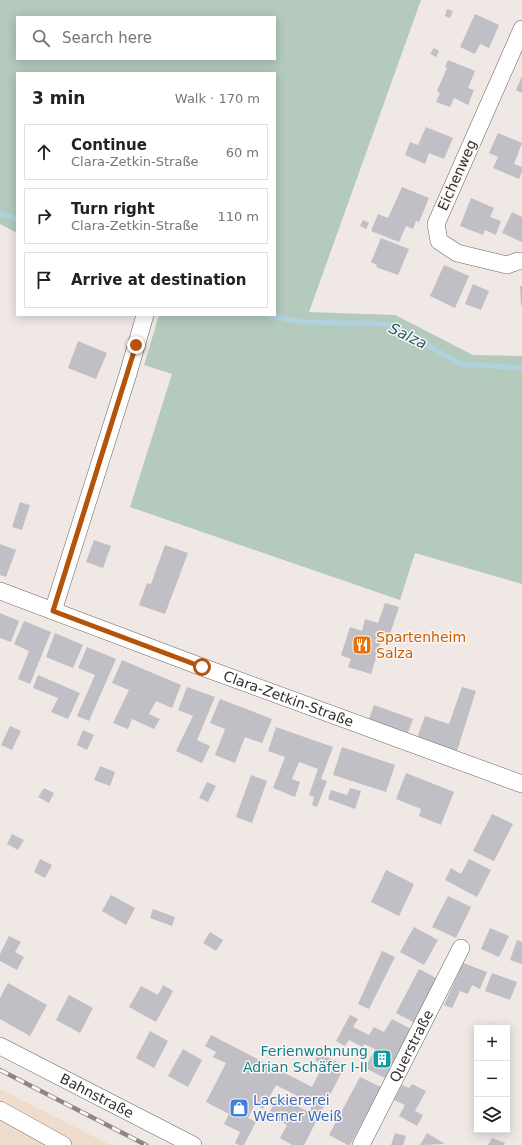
<!DOCTYPE html>
<meta charset="utf-8">
<style>
:root{--surface:#fff;--page:#f2f2f2;--text:#222;--muted:#767676;--line:#e0e0e0}
body{margin:0;font-family:"DejaVu Sans",sans-serif;background:var(--page);color:var(--text)}
.controls{position:absolute;right:12px;bottom:12px;display:grid;overflow:hidden;border-radius:0px;box-shadow:0 2px 10px #0003}
.controls button{width:36px;height:36px;display:grid;place-items:center;padding:0;border:0;border-bottom:1px solid var(--line);background:var(--surface);color:var(--text);font:20px sans-serif}
.stop{position:absolute;width:12px;height:12px;margin:-9px;border:3px solid #b45309;border-radius:50%;background:#fff}
.stop.end{background:#b45309;border-color:#fff;box-shadow:0 1px 4px #0008}
.list{margin:0;padding:0;list-style:none}
h2{display:flex;justify-content:space-between;align-items:center;height:52px;margin:0;padding:0 16px;font-size:17px}
h2 small{font-size:13px;font-weight:400;color:var(--muted)}
.list li{display:grid;grid-template-columns:26px 1fr auto;gap:12px;align-items:center;box-sizing:border-box;height:56px;margin:0 8px 8px;padding:0 8px;border:1px solid var(--line);border-radius:0px}
.list b{display:block;font-size:15px;white-space:nowrap}
.list p{margin:0;font-size:13px;white-space:nowrap;color:var(--muted)}
.list em{font-size:13px;font-style:normal;color:var(--muted)}
.icon{flex:none;width:22px;height:22px;fill:none;stroke:currentColor;stroke-width:2;stroke-linecap:round;stroke-linejoin:round}
.map{position:relative;flex:none;width:522px;height:1145px;overflow:hidden}
.search{position:absolute;background:var(--surface);box-shadow:0 2px 10px #0003;left:16px;top:16px;width:260px;height:44px;display:flex;align-items:center;gap:10px;box-sizing:border-box;padding:0 14px;border-radius:0px;color:var(--muted);font-size:15px}
.panel{position:absolute;background:var(--surface);box-shadow:0 2px 10px #0003;left:16px;top:72px;width:260px;height:244px;border-radius:0px}
.map>svg:first-child{display:block}
.industrial{fill:#efdccc}
.green{fill:#b3cabd;fill-rule:evenodd}
.lines{fill:none;stroke-linecap:round;stroke-linejoin:round}
.stream{stroke:#b0d2de;stroke-width:5}
.building{fill:#c0bfc5}
.minor-casing{stroke:#6a6461;stroke-width:18}
.minor{stroke:#fff;stroke-width:17}
.rail-casing{stroke:#8c8785;stroke-width:4.5}
.rail{stroke:#fdf6f2;stroke-width:3;stroke-dasharray:9;stroke-linecap:butt}
.route{stroke:#b45309;stroke-width:5}
.labels{text-anchor:middle;dominant-baseline:central;stroke-width:3;stroke-linejoin:round;paint-order:stroke}
.street-label{font-size:14px;fill:#322f2e;stroke:#fdf6f2}
.food-label{font-size:14px;fill:#c56008;stroke:#fdf6f2;text-anchor:start}
.culture-label{font-size:14px;fill:#0d838f;stroke:#fdf6f2;text-anchor:end}
.shop-label{font-size:14px;fill:#366cbe;stroke:#fdf6f2;text-anchor:start}
.water-label{font-size:15px;font-style:italic;fill:#1c5d70;stroke:#fdf6f2}
</style>
<div class="map">
<svg width="522" height="1145" viewBox="0 0 522 1145">
<rect width="100%" height="100%" fill="#efe8e5"/>
<path class="industrial" d="M0,1089l110,56h-110z"/>
<path class="green" d="M0,0h421l-112,312 86,3 78,40 49,1v228l-107,-31 -15,47 -270,-93 42,-133 -28,-9 15,-50h116v-242h-258v160l-17,-9zM17,17h258v42h-258z"/>
<g class="lines">
<g class="stream">
<path d="M0,214l10,2 7,4"/>
<path d="M266,315l36,7 87,2 72,40 61,4"/>
</g>
</g>
<g class="building">
<path d="M447,9l6,2 -3,7 -5,-2z"/>
<path d="M475,14l24,11 -10,23 -9,-4 -5,10 -15,-7z"/>
<path d="M434,48l5,3 -3,6 -6,-3z"/>
<path d="M448,60l27,11 -7,17 6,2 -6,15 -14,-7 -4,9 -14,-5 4,-9 -3,-2 10,-23 -2,-1z"/>
<path d="M522,76v17l-6,-3z"/>
<path d="M426,127l27,11 -9,21 -15,-6 -4,11 -20,-9 5,-13 8,3z"/>
<path d="M498,133l24,10 -8,21 8,3v4l-3,8 -26,-11 5,-11 -9,-4z"/>
<path d="M402,187l27,11 -10,24 -3,-1 -3,8 -7,-3 -7,16 -28,-11 7,-17 10,4z"/>
<path d="M471,198l23,10 -4,9 11,4 -5,14 -11,-5 -2,5 -23,-9z"/>
<path d="M512,212l10,5v25l-20,-9z"/>
<path d="M363,220l6,3 -3,6 -6,-3z"/>
<path d="M381,238l28,11 -11,26 -22,-8 1,-2 -6,-3z"/>
<path d="M444,265l25,11 -14,32 -25,-12z"/>
<path d="M473,284l16,7 -8,19 -16,-6z"/>
<path d="M520,286h2v19h-1z"/>
<path d="M78,341l29,12 -11,26 -28,-11z"/>
<path d="M20,502l10,3 -8,25 -10,-3z"/>
<path d="M94,540l17,6 -8,22 -17,-6z"/>
<path d="M0,544l16,6 -10,27 -6,-2z"/>
<path d="M165,545l23,8 -23,61 -26,-9 8,-22 4,1z"/>
<path d="M385,603l14,4 -10,30 -6,-2 -12,39 -23,-7 3,-8 -10,-4 9,-28 12,4 3,-12 13,4z"/>
<path d="M0,613l19,8 -8,21 -11,-4z"/>
<path d="M24,621l27,11 -21,52 -12,-5 11,-28 -15,-7z"/>
<path d="M55,633l28,12 -10,23 -27,-11z"/>
<path d="M87,647l29,12 -27,62 -12,-5 18,-41 -17,-7z"/>
<path d="M122,660l59,25 -9,23 -16,-7 -7,13 11,5 -6,10 -22,-10 -4,10 -15,-6 16,-33 -17,-7z"/>
<path d="M38,675l42,18 -12,26 -17,-7 7,-14 -25,-10z"/>
<path d="M187,687l28,10 -18,43 13,6 -8,17 -26,-12 17,-35 -15,-6z"/>
<path d="M462,687l14,4 -19,60 -40,-13 8,-22 24,8z"/>
<path d="M220,699l52,20 -10,24 -17,-6 -10,26 -20,-8 10,-26 -15,-6z"/>
<path d="M374,705l39,14 -5,14 -39,-14z"/>
<path d="M10,726l11,5 -9,19 -11,-5z"/>
<path d="M276,727l57,20 -12,32 6,2 -10,26 -5,-2 2,-8 -5,-2 9,-26 -19,-7 -7,17 8,3 -5,15 -22,-9 12,-31 -17,-6z"/>
<path d="M83,730l11,5 -7,15 -10,-5z"/>
<path d="M342,747l53,18 -9,27 -53,-17z"/>
<path d="M100,766l15,6 -5,14 -16,-6z"/>
<path d="M406,773l48,19 -13,33 -22,-9 2,-7 -25,-10z"/>
<path d="M251,775l16,6 -15,42 -16,-6z"/>
<path d="M207,782l9,4 -8,16 -9,-4z"/>
<path d="M44,788l10,5 -5,10 -11,-6z"/>
<path d="M350,788l11,3 -6,18 -27,-10 3,-9 16,5z"/>
<path d="M492,814l21,10 -19,37 -21,-10z"/>
<path d="M12,834l12,6 -6,10 -11,-6z"/>
<path d="M40,859l12,6 -7,13 -11,-6z"/>
<path d="M469,859l22,11 -14,27 -32,-17 6,-12 10,6z"/>
<path d="M386,870l28,14 -15,32 -28,-14z"/>
<path d="M111,895l24,13 -9,17 -24,-14z"/>
<path d="M448,896l23,11 -15,31 -24,-11z"/>
<path d="M153,909l22,8 -3,9 -22,-8z"/>
<path d="M414,927l24,13 -14,25 -24,-13z"/>
<path d="M490,928l19,8 -10,21 -18,-8z"/>
<path d="M210,932l13,8 -7,11 -13,-8z"/>
<path d="M9,936l12,6 -6,10 9,5 -7,13 -17,-9v-7z"/>
<path d="M517,940l5,2v22l-12,-4z"/>
<path d="M382,951l13,6 -26,52 -11,-5z"/>
<path d="M463,963l24,9 -7,17 -8,-4 -4,9 -8,-3 -8,17 -8,-3z"/>
<path d="M419,969l19,10 -23,44 -19,-10z"/>
<path d="M492,973l25,9 -7,18 -25,-9z"/>
<path d="M8,983l39,22 -17,31 -30,-17v-21z"/>
<path d="M163,985l10,6 -17,31 -27,-15 12,-21 17,9z"/>
<path d="M69,995l24,13 -13,25 -24,-13z"/>
<path d="M350,1015l8,4 -5,8 16,8 5,-8 10,5 8,-13 19,10 -26,49 -20,-10 10,-19 -11,-5 -1,3 -14,-7 -4,6 -9,-5z"/>
<path d="M150,1031l18,10 -14,27 -18,-10z"/>
<path d="M211,1035l101,52 11,-22 -8,-5 4,-7 26,13 -41,79h-12l-12,-7 7,-13 -19,-10 10,-19 31,16 4,-8 -37,-19 -13,24 -8,-5 -7,14 8,4 -12,23h-5l-4,-2 5,-11 -16,-8 5,-10 -23,-12 20,-39 -13,-6 3,-5 -11,-6z"/>
<path d="M183,1049l19,11 -14,27 -20,-11z"/>
<path d="M360,1077l21,10 -31,58h-2l-19,-10z"/>
<path d="M412,1084l14,7 -11,20 8,4 -6,11 -18,-10 6,-11 -11,-5 8,-15 7,3z"/>
<path d="M395,1133l11,3 -3,9h-12z"/>
<path d="M427,1133l18,11 -25,1z"/>
<path d="M492,1138l13,5 -1,2h-16z"/>
</g>
<g class="lines">
<g class="minor-casing">
<g id="minor">
<path d="M522,29l-86,195 3,17 18,12 50,12 11,-4h4"/>
<path id="s1" d="M0,591l202,76 320,117"/>
<path d="M53,611l75,-237 17,-59"/>
<path id="s2" d="M0,1046l193,99"/>
<path d="M0,1110l63,35"/>
<path id="s3" d="M361,1145l100,-197"/>
</g>
</g>
<use href="#minor" class="minor"/>
<g class="rail-casing">
<path id="rail" d="M0,1070l146,75"/>
</g>
<use href="#rail" class="rail"/>
</g>
<g class="lines">
<path class="route" d="M136,345l-83,266 149,56"/>
</g>
<defs>
<g id="restaurant-square" transform="scale(1)"><rect x="-9" y="-9" width="18" height="18" rx="4" fill="#e8710a" stroke="#fdf6f2"/><path d="M-5-6h1v4h1v-4h1v4h1v-4h1v5L-1.5 .5V6h-2V.5L-5-1ZM5-6V6H3V1.5H1.5Q1.5-4 5-6Z" fill="#fff"/></g>
<g id="building-square" transform="scale(1)"><rect x="-9" y="-9" width="18" height="18" rx="4" fill="#0f9aa8" stroke="#fdf6f2"/><path d="M-4-6H4V6H1V3H-1V6H-4ZM-2.5-4.3h1.7v1.8h-1.7ZM.8-4.3h1.7v1.8H.8ZM-2.5-1h1.7V.8h-1.7ZM.8-1h1.7V.8H.8Z" fill="#fff"/></g>
<g id="shop-square" transform="scale(1)"><rect x="-9" y="-9" width="18" height="18" rx="4" fill="#3f7fe0" stroke="#fdf6f2"/><path d="M-5-2.5h2.3a2.7 3.5 0 0 1 5.4 0H5L5.5 6h-11ZM-1.5-2.5h3a1.5 2.3 0 0 0-3 0Z" fill="#fff"/></g>
</defs>
<g fill-rule="evenodd">
<use href="#restaurant-square" x="362" y="645"/>
<use href="#building-square" x="382" y="1059"/>
<use href="#shop-square" x="239" y="1108"/>
</g>
<g class="labels">
<g class="street-label">
<text transform="translate(457 175) rotate(-66)">Eichenweg</text>
<text stroke="none"><textPath href="#s1" startOffset="308">Clara-Zetkin-Straße</textPath></text>
<text stroke="none"><textPath href="#s3" startOffset="111">Querstraße</textPath></text>
<text stroke="none"><textPath href="#s2" startOffset="109">Bahnstraße</textPath></text>
</g>
<g class="food-label">
<text x="376" y="637">Spartenheim<tspan x="376" dy="16">Salza</tspan></text>
</g>
<g class="culture-label">
<text x="368" y="1051">Ferienwohnung<tspan x="368" dy="16">Adrian Schäfer I-II</tspan></text>
</g>
<g class="shop-label">
<text x="253" y="1100">Lackiererei<tspan x="253" dy="16">Werner Weiß</tspan></text>
</g>
<g class="water-label">
<text transform="translate(408 336) rotate(26)">Salza</text>
</g>
</g>
</svg>
<div class="controls">
<button>+</button>
<button>−</button>
<button><svg class="icon" aria-label="layers" viewBox="0 0 24 24"><path d="M12 4l9 5-9 5-9-5zM3 14l9 5 9-5"/></svg></button>
</div>
<div class="stop" style="left:202px;top:667px"></div>
<div class="stop end" style="left:136px;top:345px"></div>
<div class="search"><svg class="icon" aria-label="search" viewBox="0 0 24 24"><circle cx="10" cy="10" r="6"/><path d="M15 15l6 6"/></svg>Search here</div>
<section class="panel">
<h2>3 min<small>Walk · 170 m</small></h2>
<ul class="list">
<li><svg class="icon" aria-label="ahead" viewBox="0 0 24 24"><path d="M12 20V5M6 11l6-6 6 6"/></svg><div><b>Continue</b><p>Clara-Zetkin-Straße</p></div><em>60 m</em></li>
<li><svg class="icon" aria-label="right" viewBox="0 0 24 24"><path d="M7 20v-9h11M14 6l5 5-5 5"/></svg><div><b>Turn right</b><p>Clara-Zetkin-Straße</p></div><em>110 m</em></li>
<li><svg class="icon" aria-label="arrive" viewBox="0 0 24 24"><path d="M6 21V4h12l-3 4 3 4H6"/></svg><div><b>Arrive at destination</b></div></li>
</ul>
</section>
</div>
